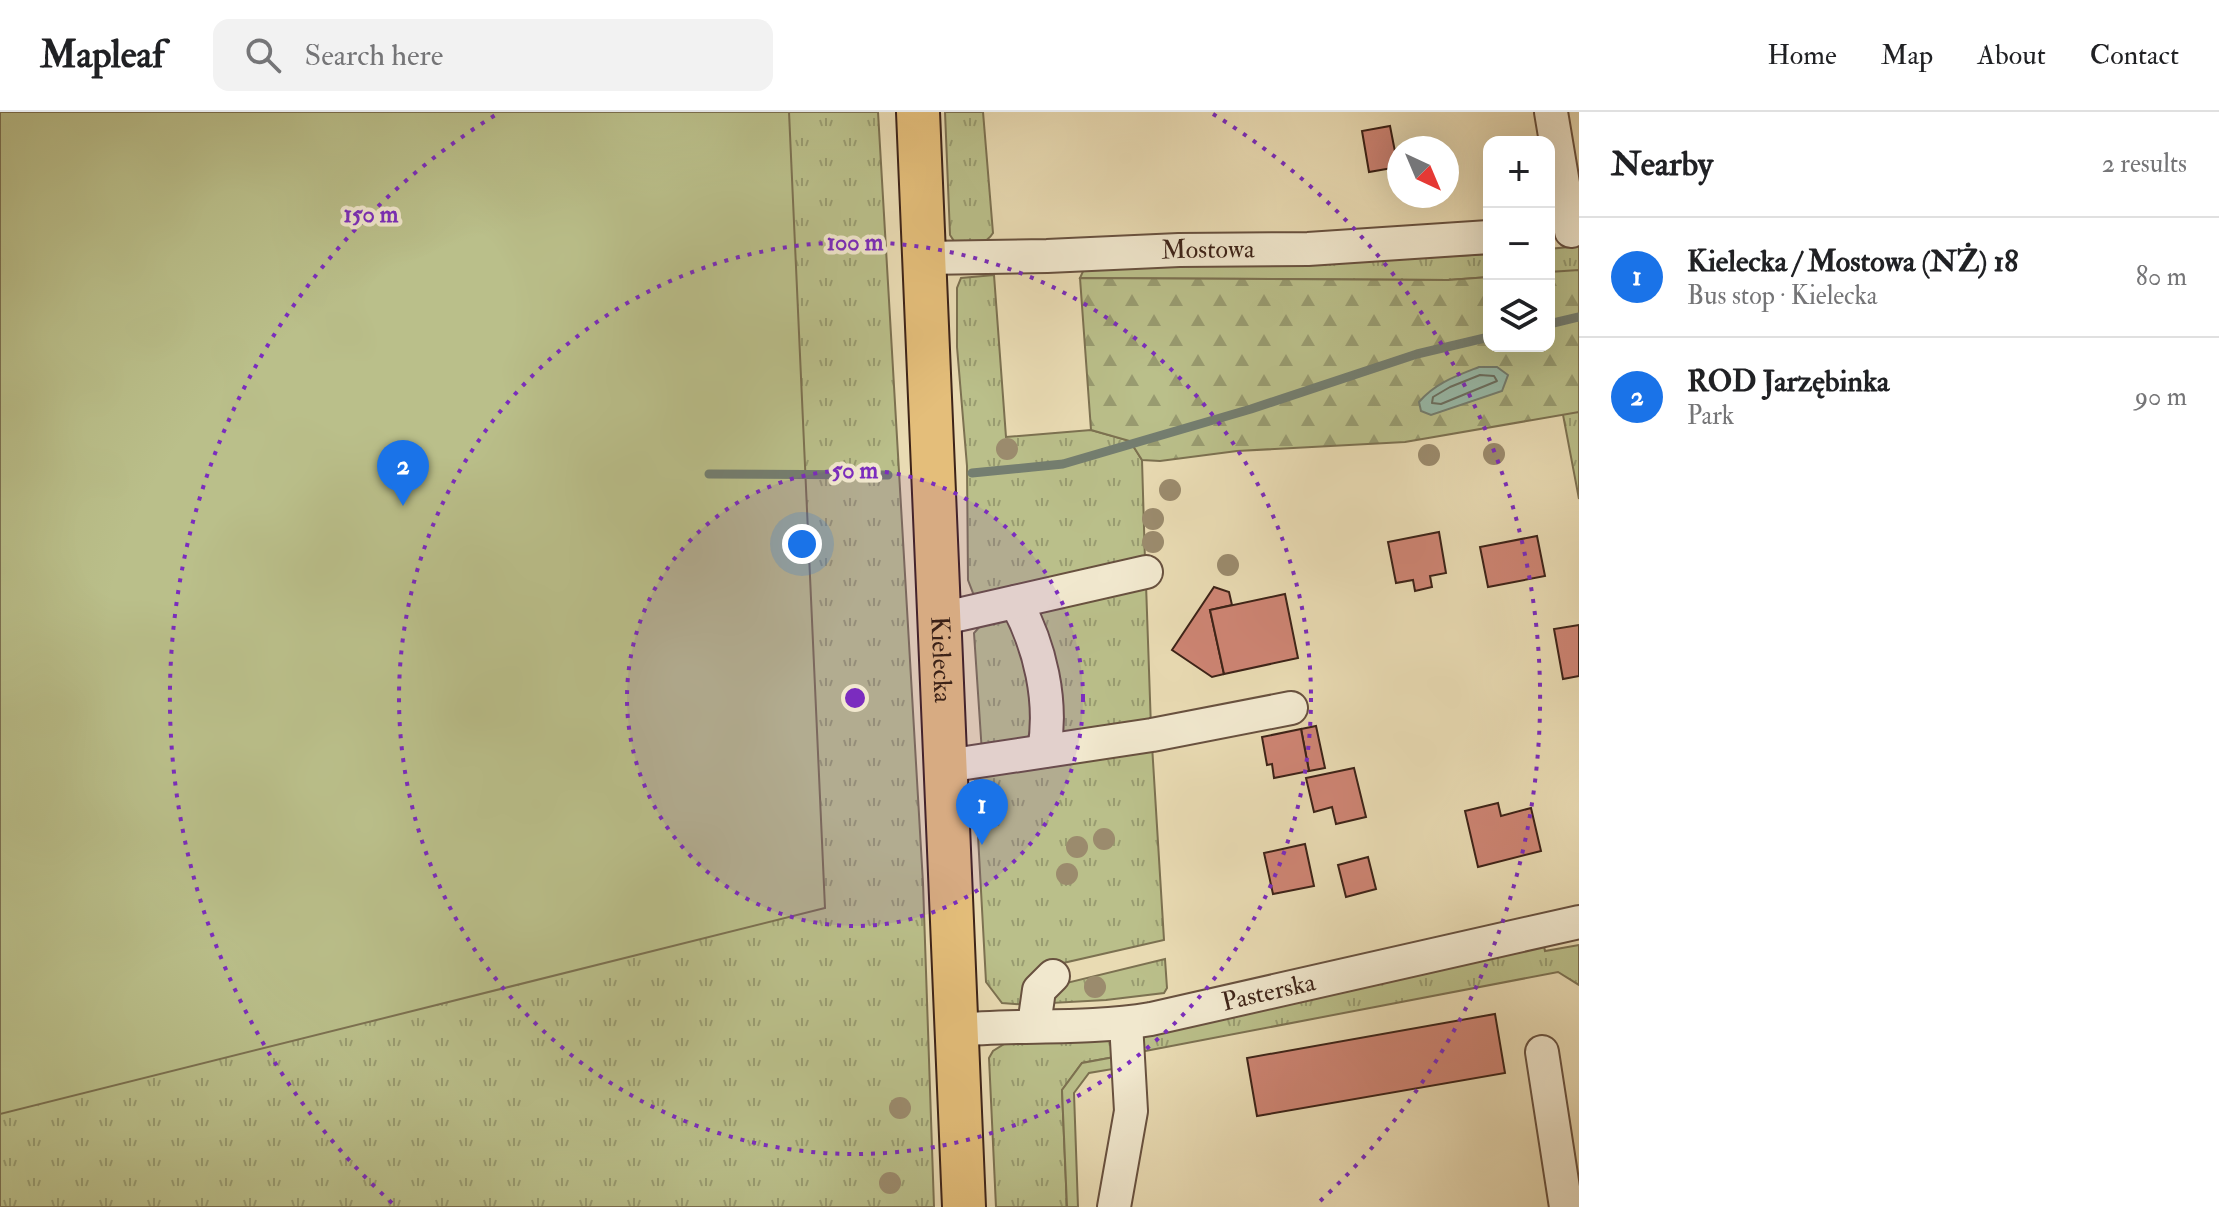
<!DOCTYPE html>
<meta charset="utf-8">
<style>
:root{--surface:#fff;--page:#f2f2f2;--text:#202124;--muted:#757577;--line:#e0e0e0;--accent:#1a73e8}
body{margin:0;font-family:"IM FELL Double Pica",serif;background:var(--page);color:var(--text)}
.controls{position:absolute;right:24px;top:24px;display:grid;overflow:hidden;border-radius:16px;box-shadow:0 8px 32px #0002}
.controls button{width:72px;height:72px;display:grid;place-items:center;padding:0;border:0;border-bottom:2px solid var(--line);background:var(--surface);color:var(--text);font:40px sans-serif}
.compass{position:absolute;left:1387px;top:24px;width:72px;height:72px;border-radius:50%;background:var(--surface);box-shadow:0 8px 32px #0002;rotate:136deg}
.you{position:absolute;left:802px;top:432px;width:28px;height:28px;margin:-20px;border:6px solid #fff;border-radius:50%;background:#1a73e8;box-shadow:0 0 0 12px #1a73e833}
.badge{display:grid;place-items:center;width:52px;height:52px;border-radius:50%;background:var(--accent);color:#fff;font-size:26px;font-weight:700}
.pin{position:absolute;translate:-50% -66px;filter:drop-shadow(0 2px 4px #0008)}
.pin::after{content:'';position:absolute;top:42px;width:28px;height:24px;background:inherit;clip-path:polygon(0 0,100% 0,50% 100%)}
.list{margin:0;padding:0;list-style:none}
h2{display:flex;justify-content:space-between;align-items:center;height:104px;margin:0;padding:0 32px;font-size:34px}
h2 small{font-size:26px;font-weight:400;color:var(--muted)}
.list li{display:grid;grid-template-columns:52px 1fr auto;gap:24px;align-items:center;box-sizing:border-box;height:120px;padding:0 32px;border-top:2px solid var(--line)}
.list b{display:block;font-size:30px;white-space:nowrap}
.list p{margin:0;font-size:26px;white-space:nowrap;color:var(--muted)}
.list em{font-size:26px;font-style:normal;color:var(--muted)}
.icon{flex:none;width:44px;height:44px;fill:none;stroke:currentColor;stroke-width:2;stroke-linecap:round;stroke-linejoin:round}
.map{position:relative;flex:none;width:1579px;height:1095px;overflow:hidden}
header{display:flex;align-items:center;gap:48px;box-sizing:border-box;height:112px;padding:0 40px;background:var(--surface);border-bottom:2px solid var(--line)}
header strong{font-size:38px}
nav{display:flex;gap:44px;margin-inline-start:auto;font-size:28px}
.search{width:560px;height:72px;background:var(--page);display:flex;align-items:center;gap:20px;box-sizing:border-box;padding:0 28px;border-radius:16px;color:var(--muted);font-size:30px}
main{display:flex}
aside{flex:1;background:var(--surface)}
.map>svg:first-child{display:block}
.grass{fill:url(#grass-tufts);stroke:#7c7151;stroke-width:2}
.forest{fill:url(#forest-firs);stroke:#7c7151;stroke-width:2}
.garden{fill:#babf8a;stroke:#7c7151;stroke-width:2}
.water{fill:#98bbaa;stroke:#747e70;stroke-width:2}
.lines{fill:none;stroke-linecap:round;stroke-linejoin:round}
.shore{stroke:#6a6f61;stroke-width:2}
.stream{stroke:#747e70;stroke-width:9}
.building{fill:#ce8574;stroke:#3d2318;stroke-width:2}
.minor-casing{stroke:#68513f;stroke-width:36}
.major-casing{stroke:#3d2318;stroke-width:46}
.minor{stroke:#f1e8ce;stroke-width:32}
.major{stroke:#e4be7a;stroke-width:42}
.tree{fill:#9b8b6d}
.ring{fill:none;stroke:#7b2cbf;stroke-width:4;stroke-dasharray:4 8}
.labels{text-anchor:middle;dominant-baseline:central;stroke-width:8;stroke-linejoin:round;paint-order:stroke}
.street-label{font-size:26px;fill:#3d2318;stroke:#f1e8ce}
.centre{fill:#7b2cbf;stroke:#f1e8ce;stroke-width:4}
.ring-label{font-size:24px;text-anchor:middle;font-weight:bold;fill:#7b2cbf;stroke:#f1e8ce;stroke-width:8;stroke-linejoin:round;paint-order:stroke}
</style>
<header>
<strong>Mapleaf</strong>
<div class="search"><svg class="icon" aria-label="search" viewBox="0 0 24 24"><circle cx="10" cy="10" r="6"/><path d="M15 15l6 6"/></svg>Search here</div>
<nav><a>Home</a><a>Map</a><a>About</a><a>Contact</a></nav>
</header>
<main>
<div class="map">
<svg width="1579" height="1095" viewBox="0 0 1579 1095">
<defs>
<pattern id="grass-tufts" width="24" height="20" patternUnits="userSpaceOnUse" patternTransform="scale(2)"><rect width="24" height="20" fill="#babf8a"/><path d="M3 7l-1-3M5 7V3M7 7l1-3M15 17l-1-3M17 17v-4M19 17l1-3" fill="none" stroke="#989b70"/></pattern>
<pattern id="forest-firs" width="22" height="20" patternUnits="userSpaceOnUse" patternTransform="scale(2)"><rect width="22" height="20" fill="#babf8a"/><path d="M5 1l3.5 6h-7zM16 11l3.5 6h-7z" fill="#989b70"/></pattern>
</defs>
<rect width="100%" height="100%" fill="#e9dbb3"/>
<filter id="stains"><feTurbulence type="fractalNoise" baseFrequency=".0025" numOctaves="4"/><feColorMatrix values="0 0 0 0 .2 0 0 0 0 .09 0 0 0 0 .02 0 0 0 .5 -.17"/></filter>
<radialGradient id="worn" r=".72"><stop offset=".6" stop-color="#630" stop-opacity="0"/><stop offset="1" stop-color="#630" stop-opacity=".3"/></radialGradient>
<g class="grass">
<path d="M0,0h878l45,771 11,324h-934z"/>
<path d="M945,0h38l10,121c-9,15 -24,9 -39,8l-4,-6z"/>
<path d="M1579,134v253l-30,-158v-92z"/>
<path d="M1489,142v23l-41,3 -368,-2 4,-9 33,-3 264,-6z"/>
<path d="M994,163l12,162 85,-7 39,11 12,19 3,101 -168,35 -4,-3 -5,-13 -1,-114 -10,-119v-59l4,-10z"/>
<path d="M1146,472l5,144 -91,13 -30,-130z"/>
<path d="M1008,505l17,36 8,67 -5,18 -46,15 -8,-120 8,-9z"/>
<path d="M1152,633l12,195 -105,24 -31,41 -26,-2 -16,-21 -11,-201 12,-8z"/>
<path d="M1543,830l2,9 34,-6v40l-21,-13 -418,80 1,-17z"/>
<path d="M1165,847l2,29 -3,5 -58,7 -54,3 10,-19z"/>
<path d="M1106,923l14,21 -38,7 -20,27 5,117h-71l-7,-149 4,-7 16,-10z"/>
</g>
<path class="forest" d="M1579,158v142l-174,30 -168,9 -77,10 -18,-1 -12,-19 -39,-11 -11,-152 368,2 41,-3v69h60v-74z"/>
<g class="garden">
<path d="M0,0h789l36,796 -825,206z"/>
<path d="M1120,944l-1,12 -30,5 -15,20 4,114h-11l-5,-117 20,-27z"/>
</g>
<path class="water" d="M1479,255h18l11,8 -6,16 -71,24 -10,-4 -2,-9c16,-19 37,-26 60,-35z"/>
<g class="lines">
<path class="shore" d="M1480,263l14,1 3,5 -56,23 -9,-1 1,-6 17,-10z"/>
<g class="stream">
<path d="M1549,212l30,-7"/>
<path d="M972,361l91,-9 188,-55 166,-55 72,-17"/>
<path d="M709,362l179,1"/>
</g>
</g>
<g class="building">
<path d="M1390,14l8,41 -29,5 -7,-41z"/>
<path d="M1439,420l7,41 -16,3 2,11 -17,4 -2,-11 -17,3 -8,-41z"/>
<path d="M1537,424l8,40 -57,11 -8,-40z"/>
<path d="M1214,475l15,5 3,13 -22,5 14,64 -12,3 -40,-27z"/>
<path d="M1285,482l13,64 -74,16 -14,-64z"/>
<path d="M1579,513v51l-16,3 -9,-50z"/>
<path d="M1316,614l9,42 -16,3 -8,-42z"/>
<path d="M1301,617l8,42 -35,7 -2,-14 -5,1 -5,-28z"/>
<path d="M1354,656l12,49 -30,7 -4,-17 -18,5 -8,-34z"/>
<path d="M1498,691l3,13 30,-8 10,43 -63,16 -13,-56z"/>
<path d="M1305,732l9,42 -41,8 -9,-41z"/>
<path d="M1368,745l8,32 -30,8 -8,-32z"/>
<path d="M1495,902l10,59 -248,43 -10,-58z"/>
</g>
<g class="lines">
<g class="minor-casing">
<g id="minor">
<path d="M1551,0l20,119"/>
<path id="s1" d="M924,146l123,-2 132,-6 129,-1 181,-12"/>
<path d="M1016,490c24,44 37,99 28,149"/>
<path d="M940,507l206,-47"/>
<path d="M946,654l206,-31 139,-27"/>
<path d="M1034,913l5,-35 14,-14"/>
<path id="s2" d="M956,918c64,-6 130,0 195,-11l428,-97"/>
<path d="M1542,940l24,155"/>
<path d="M1114,1095l17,-96 -5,-88"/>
</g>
</g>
<g class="major-casing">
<g id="major">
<path id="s3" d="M918,0l46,1095"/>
</g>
</g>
<use href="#minor" class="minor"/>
<use href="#major" class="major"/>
</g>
<g class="tree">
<circle cx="1007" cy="337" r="11"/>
<circle cx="1494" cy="342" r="11"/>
<circle cx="1429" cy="343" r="11"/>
<circle cx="1170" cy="378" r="11"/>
<circle cx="1153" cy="407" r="11"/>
<circle cx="1153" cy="430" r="11"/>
<circle cx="1228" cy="453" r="11"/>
<circle cx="1104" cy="727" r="11"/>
<circle cx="1077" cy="735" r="11"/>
<circle cx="1067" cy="762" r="11"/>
<circle cx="1095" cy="875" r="11"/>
<circle cx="900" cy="996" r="11"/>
<circle cx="890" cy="1071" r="11"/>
</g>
<circle cx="855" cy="586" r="228" fill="#7b2cbf" fill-opacity=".12"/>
<g class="ring">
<circle cx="855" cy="586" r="228"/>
<circle cx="855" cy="586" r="456"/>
<path d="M392 1091A685 685 0 0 1 497 2M1213 2A685 685 0 0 1 1318 1091"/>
</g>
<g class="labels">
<g class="street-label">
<text stroke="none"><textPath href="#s1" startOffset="284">Mostowa</textPath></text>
<text stroke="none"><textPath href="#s3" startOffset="548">Kielecka</textPath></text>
<text stroke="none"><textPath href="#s2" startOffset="316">Pasterska</textPath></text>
</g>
</g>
<circle cx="855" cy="586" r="12" class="centre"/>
<g class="ring-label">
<text x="371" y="110">150 m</text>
<text x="855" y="138">100 m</text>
<text x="855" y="366">50 m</text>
</g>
<rect width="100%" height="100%" filter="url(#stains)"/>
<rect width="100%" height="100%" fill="url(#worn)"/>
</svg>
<div class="controls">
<button>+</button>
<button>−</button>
<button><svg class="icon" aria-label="layers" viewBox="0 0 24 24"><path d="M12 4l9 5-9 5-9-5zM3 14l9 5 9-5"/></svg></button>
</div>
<svg class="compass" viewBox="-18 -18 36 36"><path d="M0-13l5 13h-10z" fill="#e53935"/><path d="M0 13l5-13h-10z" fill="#757577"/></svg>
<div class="you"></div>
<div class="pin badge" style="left:982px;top:733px">1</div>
<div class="pin badge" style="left:403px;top:394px">2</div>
</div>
<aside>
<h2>Nearby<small>2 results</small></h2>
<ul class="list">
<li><span class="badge">1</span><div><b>Kielecka / Mostowa (NŻ) 18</b><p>Bus stop · Kielecka</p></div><em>80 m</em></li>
<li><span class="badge">2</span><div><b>ROD Jarzębinka</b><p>Park</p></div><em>90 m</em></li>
</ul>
</aside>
</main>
